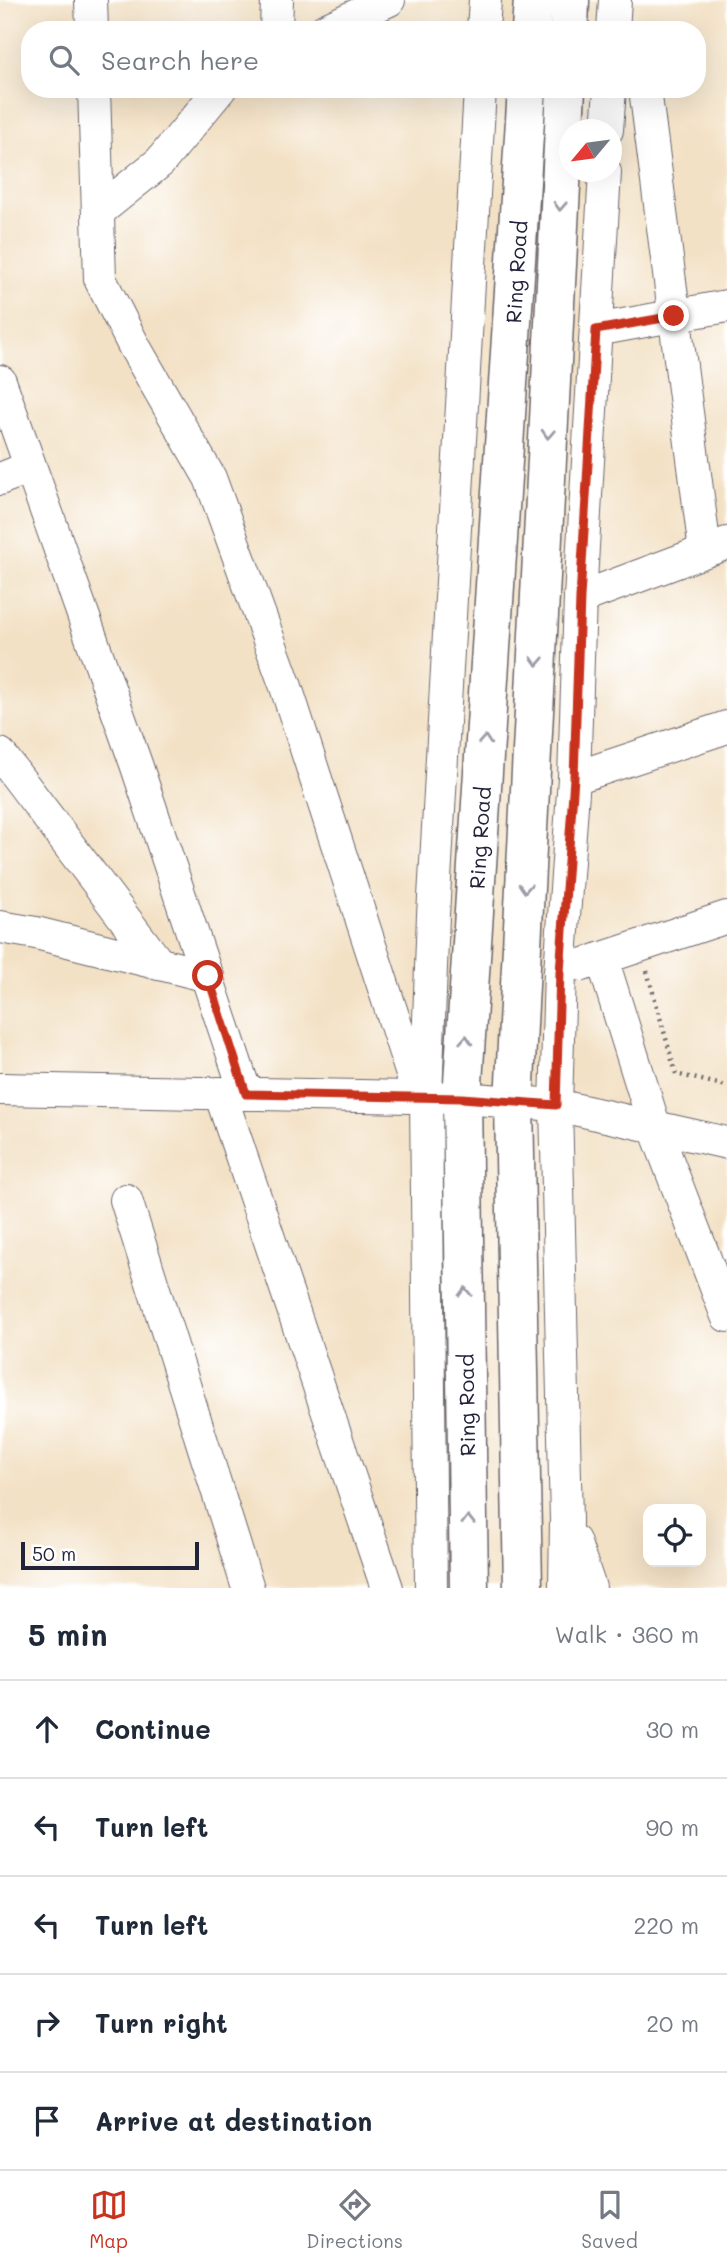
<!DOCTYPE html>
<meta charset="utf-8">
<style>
:root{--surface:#fff;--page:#f6f6f7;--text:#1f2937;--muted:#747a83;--line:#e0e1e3;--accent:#c8321e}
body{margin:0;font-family:Mali,sans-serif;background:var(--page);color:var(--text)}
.controls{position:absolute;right:21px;bottom:21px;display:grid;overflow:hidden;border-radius:14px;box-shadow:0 7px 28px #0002}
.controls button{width:63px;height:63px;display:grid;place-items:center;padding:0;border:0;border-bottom:2px solid var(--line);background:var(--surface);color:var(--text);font:35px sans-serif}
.compass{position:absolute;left:559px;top:119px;width:63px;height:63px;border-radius:50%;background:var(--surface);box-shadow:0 7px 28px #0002;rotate:241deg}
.scale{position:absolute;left:21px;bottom:18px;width:178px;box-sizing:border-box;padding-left:7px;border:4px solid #22223b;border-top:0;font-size:19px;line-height:24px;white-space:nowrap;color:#22223b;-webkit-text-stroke:5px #fff;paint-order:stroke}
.stop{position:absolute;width:21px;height:21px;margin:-16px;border:5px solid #c8321e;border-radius:50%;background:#fff}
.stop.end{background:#c8321e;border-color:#fff;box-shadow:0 2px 7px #0008}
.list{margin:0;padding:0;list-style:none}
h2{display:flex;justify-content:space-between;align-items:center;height:91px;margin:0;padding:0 28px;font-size:30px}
h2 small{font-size:23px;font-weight:400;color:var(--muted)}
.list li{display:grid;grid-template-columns:46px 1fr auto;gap:21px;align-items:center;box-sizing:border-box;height:98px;padding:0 28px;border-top:2px solid var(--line)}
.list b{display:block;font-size:26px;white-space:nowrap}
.list em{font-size:23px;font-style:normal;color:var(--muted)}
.icon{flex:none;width:38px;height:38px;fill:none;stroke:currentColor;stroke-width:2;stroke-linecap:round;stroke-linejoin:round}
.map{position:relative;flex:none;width:727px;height:1588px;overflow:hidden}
.search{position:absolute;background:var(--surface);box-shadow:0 7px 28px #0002;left:21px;right:21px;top:21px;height:77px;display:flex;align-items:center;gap:18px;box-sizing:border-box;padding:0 24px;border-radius:28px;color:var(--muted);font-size:26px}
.sheet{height:581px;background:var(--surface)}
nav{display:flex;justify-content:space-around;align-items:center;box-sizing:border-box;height:98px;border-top:2px solid var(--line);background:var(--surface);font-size:19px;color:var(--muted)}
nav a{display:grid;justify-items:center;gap:4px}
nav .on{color:var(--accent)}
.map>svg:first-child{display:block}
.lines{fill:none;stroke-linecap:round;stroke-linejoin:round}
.minor-casing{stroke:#6b656b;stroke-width:34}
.highway-casing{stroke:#6b656b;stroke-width:41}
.path{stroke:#6b656b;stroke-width:4.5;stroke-dasharray:2 5;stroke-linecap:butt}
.minor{stroke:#fff;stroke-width:32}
.highway{stroke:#fff;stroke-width:38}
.oneway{stroke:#9c9ca7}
.route{stroke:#c8321e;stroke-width:9}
.labels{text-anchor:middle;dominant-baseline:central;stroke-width:6;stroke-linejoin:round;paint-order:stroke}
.street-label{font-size:21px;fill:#22223b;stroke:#fff}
</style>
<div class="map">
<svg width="727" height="1588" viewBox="0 0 727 1588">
<rect width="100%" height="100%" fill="#fff"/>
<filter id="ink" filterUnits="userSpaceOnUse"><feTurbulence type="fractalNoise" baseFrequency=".0143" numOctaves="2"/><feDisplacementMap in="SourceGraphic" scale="14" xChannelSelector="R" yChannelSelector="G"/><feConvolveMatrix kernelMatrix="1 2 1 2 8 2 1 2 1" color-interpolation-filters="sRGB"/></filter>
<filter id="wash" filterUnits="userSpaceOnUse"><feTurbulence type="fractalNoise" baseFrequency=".00686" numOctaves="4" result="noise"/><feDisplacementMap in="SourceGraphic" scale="28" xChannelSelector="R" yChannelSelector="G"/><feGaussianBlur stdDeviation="1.57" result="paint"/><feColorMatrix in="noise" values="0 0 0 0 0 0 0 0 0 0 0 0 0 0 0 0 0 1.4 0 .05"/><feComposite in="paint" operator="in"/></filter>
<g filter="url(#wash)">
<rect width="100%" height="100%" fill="#f3e1c5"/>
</g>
<g filter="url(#ink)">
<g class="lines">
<g class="minor-casing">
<g id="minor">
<path d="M91,0l1,30"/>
<path d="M276,30l1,-30"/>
<path d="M325,30l64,-30"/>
<path d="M483,30l2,-30"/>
<path d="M613,30l2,-30"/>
<path d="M94,89l6,190 34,67 76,132 76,209 133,409"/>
<path d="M645,89l60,462"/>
<path d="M607,130l3,-41"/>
<path d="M98,212l62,-50 60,-73"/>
<path d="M596,330l131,-24"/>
<path d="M0,381l136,383 110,330"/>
<path d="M0,479l30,-12"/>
<path d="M580,598l147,-55"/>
<path d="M0,754l159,210"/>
<path d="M574,778l153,-51"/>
<path d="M0,927l36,6 172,43"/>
<path d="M602,958l53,170 72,188"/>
<path d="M582,965l145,-48"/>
<path d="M0,1089l462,9 94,7 171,38"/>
<path d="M220,1093l167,495"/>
<path d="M126,1200l122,388"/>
<path d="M574,1541l16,47"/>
<path d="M431,1588l-5,-491 7,-182 47,-826"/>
<path d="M565,1588l1,-68 -10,-415 4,-133 14,-194 6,-180 25,-426"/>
</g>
</g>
<g class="highway-casing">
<g id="highway">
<path d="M531,30l2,-30"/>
<path d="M569,30l1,-30"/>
<path id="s1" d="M469,1588l-7,-490 65,-1009"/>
<path d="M523,1588l-9,-486 52,-1013"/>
</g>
</g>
<path class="path" d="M647,971l29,103 51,12"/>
<use href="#minor" class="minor"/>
<use href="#highway" class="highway"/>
</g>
<defs><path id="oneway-chevron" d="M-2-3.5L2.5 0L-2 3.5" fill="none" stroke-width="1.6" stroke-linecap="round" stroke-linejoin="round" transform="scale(1.75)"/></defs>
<g class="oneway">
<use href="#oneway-chevron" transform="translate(560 206) rotate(93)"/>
<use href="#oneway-chevron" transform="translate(548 434) rotate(93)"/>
<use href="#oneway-chevron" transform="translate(537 661) rotate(93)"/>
<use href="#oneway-chevron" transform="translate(485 740) rotate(-86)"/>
<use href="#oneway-chevron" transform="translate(525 888) rotate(93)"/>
<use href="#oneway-chevron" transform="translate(466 1040) rotate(-86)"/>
<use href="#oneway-chevron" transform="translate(465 1292) rotate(-91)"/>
<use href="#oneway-chevron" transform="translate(468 1520) rotate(-91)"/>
</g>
</g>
<g class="lines" filter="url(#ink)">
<path class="route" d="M208,976l38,118 216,4 94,7 4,-133 14,-194 6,-180 16,-268 78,-14"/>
</g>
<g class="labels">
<g class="street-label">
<text stroke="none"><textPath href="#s1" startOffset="1318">Ring Road</textPath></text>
<text stroke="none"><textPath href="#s1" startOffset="751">Ring Road</textPath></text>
<text transform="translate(466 1405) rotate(-91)">Ring Road</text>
</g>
</g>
</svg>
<div class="controls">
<button><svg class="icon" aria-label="locate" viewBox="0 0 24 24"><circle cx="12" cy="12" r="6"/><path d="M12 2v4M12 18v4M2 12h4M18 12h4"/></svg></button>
</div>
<svg class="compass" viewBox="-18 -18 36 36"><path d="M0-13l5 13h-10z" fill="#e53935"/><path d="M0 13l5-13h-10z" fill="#747a83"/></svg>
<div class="scale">50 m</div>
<div class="stop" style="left:208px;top:976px"></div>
<div class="stop end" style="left:674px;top:316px"></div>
<div class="search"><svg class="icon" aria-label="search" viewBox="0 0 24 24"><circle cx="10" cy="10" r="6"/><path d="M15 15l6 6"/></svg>Search here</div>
</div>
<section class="sheet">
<h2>5 min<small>Walk · 360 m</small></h2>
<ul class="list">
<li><svg class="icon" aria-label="ahead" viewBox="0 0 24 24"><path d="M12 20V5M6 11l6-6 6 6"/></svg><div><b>Continue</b></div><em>30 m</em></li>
<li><svg class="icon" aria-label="left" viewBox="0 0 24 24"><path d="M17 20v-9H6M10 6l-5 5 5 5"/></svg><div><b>Turn left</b></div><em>90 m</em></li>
<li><svg class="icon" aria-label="left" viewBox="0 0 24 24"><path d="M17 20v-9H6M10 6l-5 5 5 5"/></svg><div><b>Turn left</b></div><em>220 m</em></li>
<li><svg class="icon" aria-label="right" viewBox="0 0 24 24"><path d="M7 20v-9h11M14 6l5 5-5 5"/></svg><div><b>Turn right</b></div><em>20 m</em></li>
<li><svg class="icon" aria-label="arrive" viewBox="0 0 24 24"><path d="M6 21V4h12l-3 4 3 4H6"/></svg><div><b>Arrive at destination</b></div></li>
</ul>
</section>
<nav>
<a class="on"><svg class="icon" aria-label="map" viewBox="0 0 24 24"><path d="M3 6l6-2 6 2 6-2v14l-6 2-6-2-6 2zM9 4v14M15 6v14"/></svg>Map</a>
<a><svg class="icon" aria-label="directions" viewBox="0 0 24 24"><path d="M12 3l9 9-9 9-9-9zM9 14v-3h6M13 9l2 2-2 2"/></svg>Directions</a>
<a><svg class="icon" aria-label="saved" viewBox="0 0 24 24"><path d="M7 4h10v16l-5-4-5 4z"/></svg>Saved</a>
</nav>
